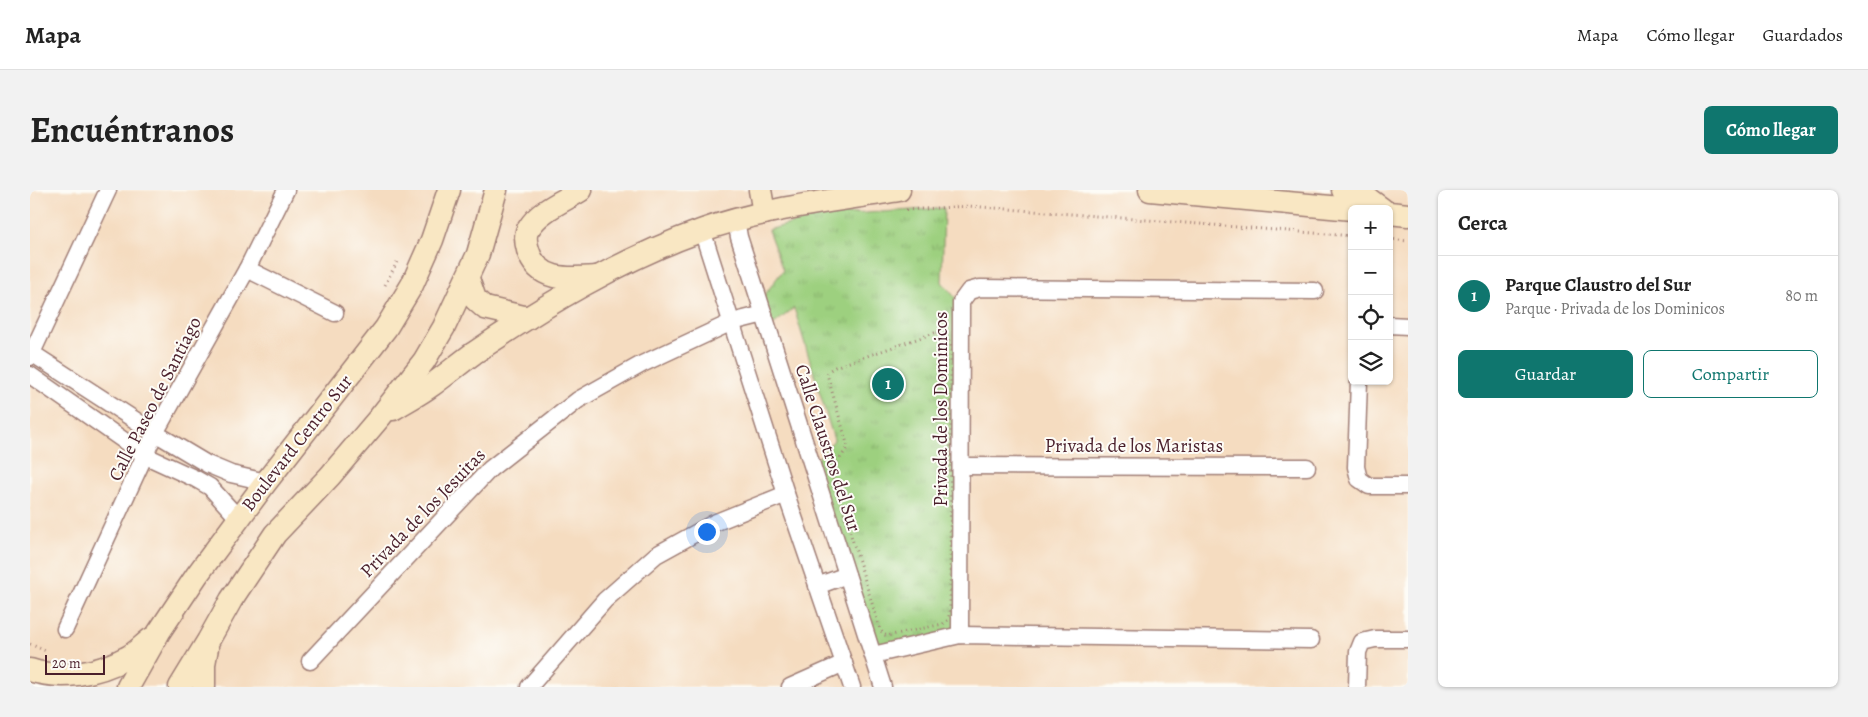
<!DOCTYPE html>
<html lang="es">
<meta charset="utf-8">
<style>
:root{--surface:#fff;--page:#f2f2f2;--text:#222;--muted:#767676;--line:#e0e0e0;--accent:#0f766e}
body{margin:0;font-family:Alegreya,serif;background:var(--page);color:var(--text)}
.controls{position:absolute;right:15px;top:15px;display:grid;overflow:hidden;border-radius:8px;box-shadow:0 1px 4px #0004}
.controls button{width:45px;height:45px;display:grid;place-items:center;padding:0;border:0;border-bottom:1px solid var(--line);background:var(--surface);color:var(--text);font:25px sans-serif}
.scale{position:absolute;left:15px;bottom:12px;width:60px;box-sizing:border-box;padding-left:5px;border:2px solid #4a1f2b;border-top:0;font-size:14px;line-height:18px;white-space:nowrap;color:#4a1f2b;-webkit-text-stroke:4px #fdfcf7;paint-order:stroke}
.you{position:absolute;left:676px;top:341px;width:18px;height:18px;margin:-12px;border:4px solid #fff;border-radius:50%;background:#1a73e8;box-shadow:0 0 0 8px #1a73e833}
.badge{display:grid;place-items:center;width:32px;height:32px;border-radius:50%;background:var(--accent);color:#fff;font-size:16px;font-weight:700}
.pin{position:absolute;translate:-50% -50%;border:2px solid #fff;box-shadow:0 1px 5px #0006}
.list{margin:0;padding:0;list-style:none}
h2{display:flex;justify-content:space-between;align-items:center;height:65px;margin:0;padding:0 20px;font-size:21px}
h2 small{font-size:16px;font-weight:400;color:var(--muted)}
.list li{display:grid;grid-template-columns:32px 1fr auto;gap:15px;align-items:center;box-sizing:border-box;height:80px;padding:0 20px;border-top:1px solid var(--line)}
.list b{display:block;font-size:19px;white-space:nowrap}
.list p{margin:0;font-size:16px;white-space:nowrap;color:var(--muted)}
.list em{font-size:16px;font-style:normal;color:var(--muted)}
.actions{display:flex;gap:10px;padding:15px 20px}
.actions a{flex:1;padding:11px 0;border:1px solid var(--accent);border-radius:8px;text-align:center;font-size:18px;color:var(--accent)}
.actions .main{background:var(--accent);color:#fff}
.icon{flex:none;width:28px;height:28px;fill:none;stroke:currentColor;stroke-width:2;stroke-linecap:round;stroke-linejoin:round}
.map{position:relative;flex:none;width:1378px;height:497px;overflow:hidden;border-radius:8px}
header{display:flex;align-items:center;gap:30px;box-sizing:border-box;height:70px;padding:0 25px;background:var(--surface);border-bottom:1px solid var(--line)}
header strong{font-size:24px}
nav{display:flex;gap:28px;margin-inline-start:auto;font-size:18px}
.intro{display:flex;align-items:center;justify-content:space-between;box-sizing:border-box;height:120px;padding:0 30px}
h1{margin:0;font-size:35px}
.button{padding:12px 22px;border-radius:8px;background:var(--accent);color:#fff;font-size:18px;font-weight:700}
main{display:flex;gap:30px;padding:0 30px}
aside{flex:1;background:var(--surface);border-radius:8px;box-shadow:0 1px 4px #0004}
.map>svg:first-child{display:block}
.park{fill:url(#park-tufts);stroke:#747855}
.lines{fill:none;stroke-linecap:round;stroke-linejoin:round}
.street-casing{stroke:#a07e76;stroke-width:19}
.secondary-casing{stroke:#a07e76;stroke-width:25}
.path{stroke:#a07e76;stroke-width:3;stroke-dasharray:1 4;stroke-linecap:butt}
.street{stroke:#fff;stroke-width:16}
.secondary{stroke:#f9e7c3;stroke-width:22}
.labels{text-anchor:middle;dominant-baseline:central;stroke-width:4;stroke-linejoin:round;paint-order:stroke}
.street-label{font-size:19px;fill:#4a1f2b;stroke:#fdfcf7}
</style>
<header>
<strong>Mapa</strong>
<nav><a>Mapa</a><a>Cómo llegar</a><a>Guardados</a></nav>
</header>
<div class="intro"><h1>Encuéntranos</h1><a class="button">Cómo llegar</a></div>
<main>
<div class="map">
<svg width="1378" height="497" viewBox="0 0 1378 497">
<defs>
<pattern id="park-tufts" width="24" height="20" patternUnits="userSpaceOnUse" patternTransform="scale(1.25)"><rect width="24" height="20" fill="#9dd07f"/><path d="M3 7l-1-3M5 7V3M7 7l1-3M15 17l-1-3M17 17v-4M19 17l1-3" fill="none" stroke="#89b26e"/></pattern>
</defs>
<rect width="100%" height="100%" fill="#fdfcf7"/>
<filter id="ink" filterUnits="userSpaceOnUse"><feTurbulence type="fractalNoise" baseFrequency=".02" numOctaves="2"/><feDisplacementMap in="SourceGraphic" scale="10" xChannelSelector="R" yChannelSelector="G"/><feConvolveMatrix kernelMatrix="1 2 1 2 8 2 1 2 1" color-interpolation-filters="sRGB"/></filter>
<filter id="wash" filterUnits="userSpaceOnUse"><feTurbulence type="fractalNoise" baseFrequency=".0096" numOctaves="4" result="noise"/><feDisplacementMap in="SourceGraphic" scale="20" xChannelSelector="R" yChannelSelector="G"/><feGaussianBlur stdDeviation="1.12" result="paint"/><feColorMatrix in="noise" values="0 0 0 0 0 0 0 0 0 0 0 0 0 0 0 0 0 1.4 0 .05"/><feComposite in="paint" operator="in"/></filter>
<g filter="url(#wash)">
<rect width="100%" height="100%" fill="#f5dcc0"/>
<path class="park" d="M914,18l-2,74 17,20 1,333 -87,20 -61,-190 22,-25 -40,-132 -25,20 -9,-27 23,-31 -15,-40 51,-14z"/>
</g>
<g filter="url(#ink)">
<g class="lines">
<g class="street-casing">
<g id="street">
<path d="M706,30l3,17 144,450"/>
<path d="M672,40l84,264 66,193"/>
<path d="M217,79l88,44"/>
<path d="M1359,135l19,1"/>
<path d="M0,162l125,81 52,31 24,10 35,8"/>
<path d="M0,167l78,-167"/>
<path d="M0,185l116,81 50,23 14,8 29,32"/>
<path d="M1329,191l-3,86 3,12 10,7h39"/>
<path d="M931,276l346,1"/>
<path d="M787,396l30,-11"/>
<path d="M35,439l90,-196 92,-164 39,-79"/>
<path d="M930,445l1,-333 8,-11 11,-3 335,3"/>
<path d="M843,465l87,-20 351,5"/>
<path d="M280,471l180,-192 88,-69 64,-36 90,-42 32,-8"/>
<path d="M499,497l76,-87 51,-45 58,-32 72,-29"/>
<path d="M760,497l54,-24"/>
<path d="M1327,497l1,-35 4,-10 13,-3h33"/>
</g>
</g>
<g class="secondary-casing">
<g id="secondary">
<path d="M551,0c-17,11 -41,20 -52,38 -5,6 -3,15 -1,22 9,32 41,29 67,27"/>
<path d="M730,0l4,23"/>
<path d="M1120,0l202,19"/>
<path d="M1313,0l20,5 19,14"/>
<path d="M1359,23l19,2"/>
<path d="M438,89l7,20 10,9 43,10"/>
<path d="M363,219c13,-8 27,-15 39,-24 14,-10 28,-22 42,-32 71,-48 147,-94 229,-123 62,-22 131,-29 196,-40"/>
<path d="M0,480c31,10 67,4 96,-12 9,-4 17,-13 25,-19"/>
<path d="M98,497l31,-55 38,-57 69,-93 120,-154 26,-43 20,-45 17,-50"/>
<path d="M150,497l28,-46 23,-41 44,-66 55,-58 50,-59 44,-56 20,-34 34,-73 18,-64"/>
<path d="M174,497v-23l3,-16"/>
</g>
</g>
<g class="path">
<path d="M876,20l63,-4 383,30"/>
<path d="M1359,49l19,2"/>
<path d="M355,95l12,-23"/>
<path d="M907,142c9,3 12,7 14,16l-1,264 -2,8 -5,4 -56,12 -4,-2 -3,-5 -49,-158 17,-24 -21,-73 3,-4 5,-3z"/>
<path d="M0,454l16,7"/>
</g>
<use href="#street" class="street"/>
<use href="#secondary" class="secondary"/>
</g>
</g>
<g class="labels">
<g class="street-label">
<text transform="translate(125 209) rotate(-63)">Calle Paseo de Santiago</text>
<text transform="translate(911 219) rotate(-90)">Privada de los Dominicos</text>
<text transform="translate(267 253) rotate(-52)">Boulevard Centro Sur</text>
<text x="1104" y="256">Privada de los Maristas</text>
<text transform="translate(798 258) rotate(72)">Calle Claustros del Sur</text>
<text transform="translate(393 323) rotate(-46)">Privada de los Jesuitas</text>
</g>
</g>
</svg>
<div class="controls">
<button>+</button>
<button>−</button>
<button><svg class="icon" aria-label="locate" viewBox="0 0 24 24"><circle cx="12" cy="12" r="6"/><path d="M12 2v4M12 18v4M2 12h4M18 12h4"/></svg></button>
<button><svg class="icon" aria-label="layers" viewBox="0 0 24 24"><path d="M12 4l9 5-9 5-9-5zM3 14l9 5 9-5"/></svg></button>
</div>
<div class="scale">20 m</div>
<div class="you"></div>
<div class="pin badge" style="left:858px;top:194px">1</div>
</div>
<aside>
<h2>Cerca<small></small></h2>
<ul class="list">
<li><span class="badge">1</span><div><b>Parque Claustro del Sur</b><p>Parque · Privada de los Dominicos</p></div><em>80 m</em></li>
</ul>
<div class="actions"><a class="main">Guardar</a><a>Compartir</a></div>
</aside>
</main>
